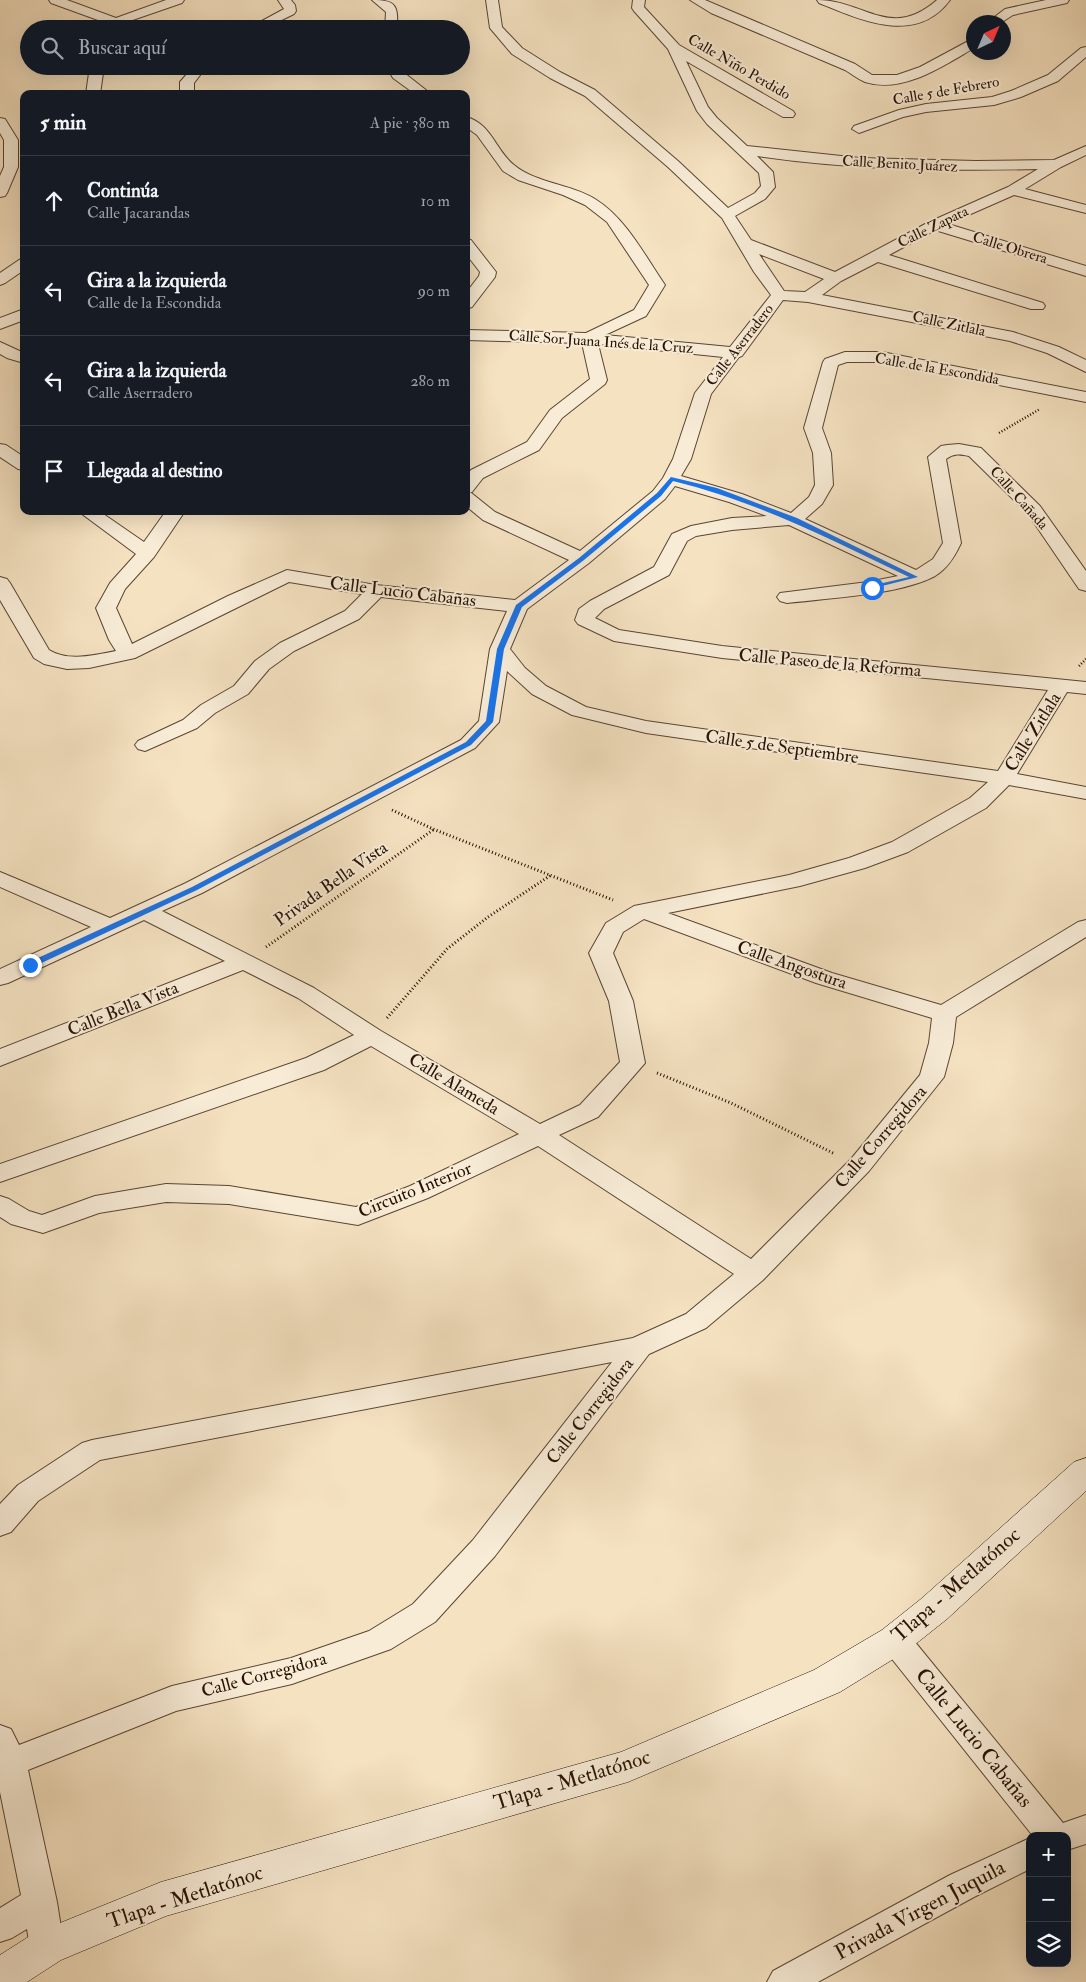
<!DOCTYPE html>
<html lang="es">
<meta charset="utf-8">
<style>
:root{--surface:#171b24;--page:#242831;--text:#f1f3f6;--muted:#9ea1a6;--line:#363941}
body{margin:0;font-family:"IM FELL Double Pica",serif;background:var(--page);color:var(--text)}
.controls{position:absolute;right:15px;bottom:15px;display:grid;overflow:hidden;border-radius:10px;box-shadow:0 5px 20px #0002}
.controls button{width:45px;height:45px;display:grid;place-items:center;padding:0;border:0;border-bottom:1px solid var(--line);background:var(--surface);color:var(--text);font:25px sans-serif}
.compass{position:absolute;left:966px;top:15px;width:45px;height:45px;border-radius:50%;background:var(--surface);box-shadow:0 5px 20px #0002;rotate:44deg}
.stop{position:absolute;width:15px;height:15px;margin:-11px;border:4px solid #1a73e8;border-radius:50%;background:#fff}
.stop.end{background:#1a73e8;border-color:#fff;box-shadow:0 1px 5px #0008}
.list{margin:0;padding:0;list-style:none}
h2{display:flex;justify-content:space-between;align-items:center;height:65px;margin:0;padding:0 20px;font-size:21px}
h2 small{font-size:16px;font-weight:400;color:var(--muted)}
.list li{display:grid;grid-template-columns:32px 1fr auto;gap:15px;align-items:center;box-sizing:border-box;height:90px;padding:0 20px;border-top:1px solid var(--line)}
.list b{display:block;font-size:19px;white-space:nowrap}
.list p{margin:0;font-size:16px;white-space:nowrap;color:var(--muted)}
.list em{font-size:16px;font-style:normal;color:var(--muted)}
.icon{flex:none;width:28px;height:28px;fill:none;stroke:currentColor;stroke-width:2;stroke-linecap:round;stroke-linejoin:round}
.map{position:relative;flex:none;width:1086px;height:1982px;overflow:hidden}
.search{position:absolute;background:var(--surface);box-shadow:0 5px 20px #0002;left:20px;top:20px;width:450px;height:55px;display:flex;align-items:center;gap:12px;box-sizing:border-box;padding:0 18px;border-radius:28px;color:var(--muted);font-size:19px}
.panel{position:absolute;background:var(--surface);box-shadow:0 5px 20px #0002;left:20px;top:90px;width:450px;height:425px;border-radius:10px}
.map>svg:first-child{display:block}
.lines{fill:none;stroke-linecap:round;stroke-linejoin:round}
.street-casing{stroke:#5a4533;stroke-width:2}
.secondary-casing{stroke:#261104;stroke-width:1}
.path-far1{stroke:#261104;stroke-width:2.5;stroke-dasharray:1 2;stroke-linecap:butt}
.path{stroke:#261104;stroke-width:3;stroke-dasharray:1 2.5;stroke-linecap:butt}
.street{fill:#f8ecd7;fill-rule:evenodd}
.secondary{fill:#f8ecd7;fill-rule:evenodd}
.route{fill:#1a73e8}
.labels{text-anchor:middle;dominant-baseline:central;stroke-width:4;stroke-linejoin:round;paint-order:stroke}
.far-street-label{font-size:15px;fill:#261104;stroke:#f8ecd7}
.street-label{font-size:18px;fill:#261104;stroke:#f8ecd7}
.near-street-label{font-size:21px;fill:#261104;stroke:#f8ecd7}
</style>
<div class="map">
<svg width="1086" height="1982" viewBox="0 0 1086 1982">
<rect width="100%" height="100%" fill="#f5e2c1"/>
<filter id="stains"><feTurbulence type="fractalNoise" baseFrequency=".004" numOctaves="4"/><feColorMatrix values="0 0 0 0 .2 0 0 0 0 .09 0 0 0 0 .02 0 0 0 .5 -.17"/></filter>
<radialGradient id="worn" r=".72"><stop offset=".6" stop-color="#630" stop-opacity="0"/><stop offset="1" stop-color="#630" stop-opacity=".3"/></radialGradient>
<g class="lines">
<g class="street-casing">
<g id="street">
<path d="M49,0h18l49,18 50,-18h18l-2,3 -61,21 -2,5h-12l2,-5 -58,-21z"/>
<path d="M278,0h13l4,5 1,6 -2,3 -31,15h-16l37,-20z"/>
<path d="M372,0c25,0 26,6 25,29h-12l1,-17z"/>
<path d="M486,0h12l4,27 20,21 38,24 35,18 83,71 50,47 27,-15 6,-7 -2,-13 -52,-49 -10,-13 -29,-62 -34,-38 -2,-3 1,-8h12l-1,7 35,38 114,66 2,3 -2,3h-10l-97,-56 22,46 9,11 30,28 113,12 116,3 78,-1 32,-14v9l-25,12 -36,22 61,16v8l-72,-18 -66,29 138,42v10l-151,-46 -46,25 154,48 2,3 -2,3h-12l-153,-47 -37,19 -19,14 191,37 46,15 27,13v12l-39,-19 -37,-12 -202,-39 -25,-2 -41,56 -3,1 -28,37 -20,65 -10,17 61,18 49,19 18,-16 6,-12 -2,-32 -9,-25 19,-66 2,-3 20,-7h37l204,40v10l-204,-40h-35l-9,3 -16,63 9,25 2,32 -11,19 -17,15 111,51 17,-11 10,-16 -15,-86 13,-11 6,-1 12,-1 22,4 59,58 46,65v20l-7,-2 -51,-75 -59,-58c-9,-2 -15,-3 -23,3l15,84c-6,13 -13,25 -26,33 -36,19 -106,22 -148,27l-7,-2 -3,-4 3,-4 88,-11 30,-6 -109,-51 -57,5 -36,6 -9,5 -18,34 -65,34 -9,9 24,12 103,16 364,36v12l-19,-2 -50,82 69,13v12l-77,-14 -23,23 -78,44 -43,16 -65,18 -132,27 164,60 109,32 137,-83 8,-2v17l-130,80 -3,26 -9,34 -75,94 -106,109 -57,48 -57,26 -154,202 -60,66 -44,27 -99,35 -116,27 -148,59 29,132 7,45 -5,11 -12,5 -12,-5 -5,-11 -3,-18 -15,9 -12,4v-34l21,-13 -21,-103v-67l11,4 8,16 153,-59 119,-28 78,-27 44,-27 60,-64 139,-178 -512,98 -62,41 -27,31 -11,4v-32l18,-19 64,-42 10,-3 541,-102 53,-24 48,-40 -196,-128 -110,52 -70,27 -129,-21 -63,-2 -67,11 -56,20 -32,-9 -11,-7v-21l9,3 20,12 13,4 53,-19 71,-12 63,2 127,21 54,-21 109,-52 -148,-88 -47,24 -324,112v-18l306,-106 48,-23 -56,-37 -55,-28 -243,96v-17l225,-88 -81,-41 -136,63 -8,2v-16l91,-42 -91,-40v-15l110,46 76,-35 275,-143 18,-19 11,-72 17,-38 -126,-14 -22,22 -65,32 -25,18 -21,25 -33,19 -18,15 -52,23 -7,-2 -3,-4 3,-4 45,-21 18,-15 33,-19 21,-25 25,-18 65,-32 17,-17 -73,-12 -154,76 -46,10 -22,1 -23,-5 -10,-6 -34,-58v-23l7,2 3,4 39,67c20,12 45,5 67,1l-7,-11 -13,-32 14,-25 26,-29 -58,-43h21l45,31 22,-31h19l-31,46 -29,32 -9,19 16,36 96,-48 59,-26 89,15 139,15 54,-40 -86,-40 -17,-14v-30l5,-6 56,-28 23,-32 40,-31 -8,-36 -116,-3v-10l120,3 48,-23 15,-25 -42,-63 -22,-17 -22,-10 -45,-15 -15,-9 -26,-36 -11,-8v-10c25,6 30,34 48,48 21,18 57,19 81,34 31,19 50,57 70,86l-19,31 -41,19 125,12 41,-52 -17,-23 -32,-54 -54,-51 -83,-71 -35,-18 -38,-24 -22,-26zM757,156c94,14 187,15 281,13l-30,18 -79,35 -94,50 -84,-32 -16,-24 30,-17 10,-12 -2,-15zM759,254l65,25 -19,13 -21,-1zM598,344l125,13 -28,36 -22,66 -10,19 -10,13 -73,60 -85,-39 -25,-20h2l11,-14 56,-28 23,-32 43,-34 2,-4zM675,486l54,16 38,14 -35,2 -41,8 -19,8 -18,33 -64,34 -11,8 -4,11 3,4 36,17 108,17 326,32 -50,81 -352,-50 -60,-14 -40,-21 -21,-18 -15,-19 17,-40 62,-46 76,-64zM507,671l25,23 40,21 74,18 342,49 -18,16 -78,44 -43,16 -60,17 -155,31 -28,17 -17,30 20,48 11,61 -40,43 -40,19 -159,-93 -67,-43 -152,-77 40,-18 273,-145 24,-26zM644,919l172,64 116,35 -3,25 -9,32 -69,84 -100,100 -192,-124 39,-18 47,-54 -12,-62 -20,-48 10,-21z"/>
<path d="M690,0h15l150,64 17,11h25l23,-8 54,-29v10c-31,18 -71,46 -109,34 -7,-3 -13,-8 -20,-12l-134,-57z"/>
<path d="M817,0c48,0 73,41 120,0h13c-34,46 -89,20 -131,3z"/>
<path d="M1046,0h23l-2,3 -54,12 -11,7h-14l17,-13z"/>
<path d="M1086,47v10l-28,24 -37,16 -27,8 -68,7 -23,5 -44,16 -7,-4 2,-3 45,-16 27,-6 66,-7 19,-6 37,-16 33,-27z"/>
<path d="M90,66h14l-4,28h-14z"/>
<path d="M194,66h13l-13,17v11h-14v-12z"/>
<path d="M386,66h13l4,6 28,22h-16l-22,-16z"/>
<path d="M0,118l5,1 13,21v27l-11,26 -2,3 -5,1v-21l4,-9v-27l-4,-7z"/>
<path d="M466,239l5,1 25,32 -1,5 -23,30 -6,2v-16l13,-17 1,-4 -14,-18z"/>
<path d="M24,258v12l-19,13 -5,2v-12l19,-13z"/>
<path d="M24,309v11l-24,9v-11z"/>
<path d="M0,342l24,11v10l-17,-5 -7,-4z"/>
<path d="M0,444l6,1 18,12v13l-6,-1 -18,-12z"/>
<path d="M895,1627l11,4 157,192 23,-8v29l-19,6v-14h-34l-149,-187 -5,-9 5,-9z"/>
<path d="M1030,1838v31l-56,28 -156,85h-51l6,-11 177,-96z"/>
</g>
</g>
<g class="secondary-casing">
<path id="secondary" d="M1086,1458v33l-139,128 -39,31 -68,42 -212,90 -462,134 -105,44 -34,22h-27v-27l33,-21 128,-52 460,-130 193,-82 68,-40 39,-31 153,-137z"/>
</g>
<g class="path-far1">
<path d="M999,433l41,-24"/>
<path d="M1079,666l7,-7"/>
</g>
<g class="path">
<path d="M392,810l41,19 180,71"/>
<path d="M266,947l167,-117"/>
<path d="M387,1018l60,-69 41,-32 63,-42"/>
<path d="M657,1073l74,30 104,51"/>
</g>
<use href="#street" class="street"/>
<use href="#secondary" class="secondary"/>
</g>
<path class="route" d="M671,477l46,11 80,30 121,59 -48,12v-3l39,-9c-77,-37 -153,-76 -236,-96l-12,15 -77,64 -62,47 -18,42 -11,73 -22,23 -274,145 -164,77h-6v-4l165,-76 274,-145 20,-21 11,-72 19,-44 63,-47 78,-65z"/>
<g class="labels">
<g class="far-street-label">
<text transform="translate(739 67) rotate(30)">Calle Niño Perdido</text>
<text transform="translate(946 91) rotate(-10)">Calle 5 de Febrero</text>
<text transform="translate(900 164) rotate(3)">Calle Benito Juárez</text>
<text transform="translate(933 227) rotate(-26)">Calle Zapata</text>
<text transform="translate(1010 248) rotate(17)">Calle Obrera</text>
<text transform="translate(949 324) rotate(12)">Calle Zitlala</text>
<text transform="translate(601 342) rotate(4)">Calle Sor Juana Inés de la Cruz</text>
<text transform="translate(740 345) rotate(-52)">Calle Aserradero</text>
<text transform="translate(937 369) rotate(10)">Calle de la Escondida</text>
<text transform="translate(1019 498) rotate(48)">Calle Cañada</text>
</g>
<g class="street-label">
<text transform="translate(403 592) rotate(7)">Calle Lucio Cabañas</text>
<text transform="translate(830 663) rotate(5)">Calle Paseo de la Reforma</text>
<text transform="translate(1033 732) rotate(-58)">Calle Zitlala</text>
<text transform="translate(782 747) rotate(8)">Calle 5 de Septiembre</text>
<text transform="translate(331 884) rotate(-35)">Privada Bella Vista</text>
<text transform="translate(792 965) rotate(19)">Calle Angostura</text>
<text transform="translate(123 1009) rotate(-22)">Calle Bella Vista</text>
<text transform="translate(454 1084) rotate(31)">Calle Alameda</text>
<text transform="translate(881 1137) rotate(-49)">Calle Corregidora</text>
<text transform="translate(415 1190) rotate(-22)">Circuito Interior</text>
<text transform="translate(590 1411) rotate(-52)">Calle Corregidora</text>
<text transform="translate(264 1675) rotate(-15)">Calle Corregidora</text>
</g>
<g class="near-street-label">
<text transform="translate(956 1585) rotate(-41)">Tlapa - Metlatónoc</text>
<text transform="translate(974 1738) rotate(51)">Calle Lucio Cabañas</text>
<text transform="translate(572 1780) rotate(-17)">Tlapa - Metlatónoc</text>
<text transform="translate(185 1897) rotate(-18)">Tlapa - Metlatónoc</text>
<text transform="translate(920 1910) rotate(-28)">Privada Virgen Juquila</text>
</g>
</g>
<rect width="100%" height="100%" filter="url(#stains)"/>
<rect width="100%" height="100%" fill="url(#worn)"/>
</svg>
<div class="controls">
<button>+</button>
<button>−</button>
<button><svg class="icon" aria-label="layers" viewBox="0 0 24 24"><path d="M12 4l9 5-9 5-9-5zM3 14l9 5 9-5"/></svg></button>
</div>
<svg class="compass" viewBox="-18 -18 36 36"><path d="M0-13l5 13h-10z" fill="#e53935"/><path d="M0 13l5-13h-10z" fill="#9ea1a6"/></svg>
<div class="stop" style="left:872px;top:588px"></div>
<div class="stop end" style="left:30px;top:965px"></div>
<div class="search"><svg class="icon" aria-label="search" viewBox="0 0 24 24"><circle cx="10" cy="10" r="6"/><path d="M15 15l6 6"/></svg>Buscar aquí</div>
<section class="panel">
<h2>5 min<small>A pie · 380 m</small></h2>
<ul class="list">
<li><svg class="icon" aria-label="ahead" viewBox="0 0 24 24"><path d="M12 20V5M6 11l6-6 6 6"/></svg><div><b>Continúa</b><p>Calle Jacarandas</p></div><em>10 m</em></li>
<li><svg class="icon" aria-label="left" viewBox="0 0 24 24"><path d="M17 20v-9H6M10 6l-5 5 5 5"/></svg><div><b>Gira a la izquierda</b><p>Calle de la Escondida</p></div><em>90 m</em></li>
<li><svg class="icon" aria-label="left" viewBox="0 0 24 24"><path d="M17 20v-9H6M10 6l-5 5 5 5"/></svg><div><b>Gira a la izquierda</b><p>Calle Aserradero</p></div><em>280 m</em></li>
<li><svg class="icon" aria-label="arrive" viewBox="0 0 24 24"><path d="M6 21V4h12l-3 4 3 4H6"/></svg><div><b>Llegada al destino</b></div></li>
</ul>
</section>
</div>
